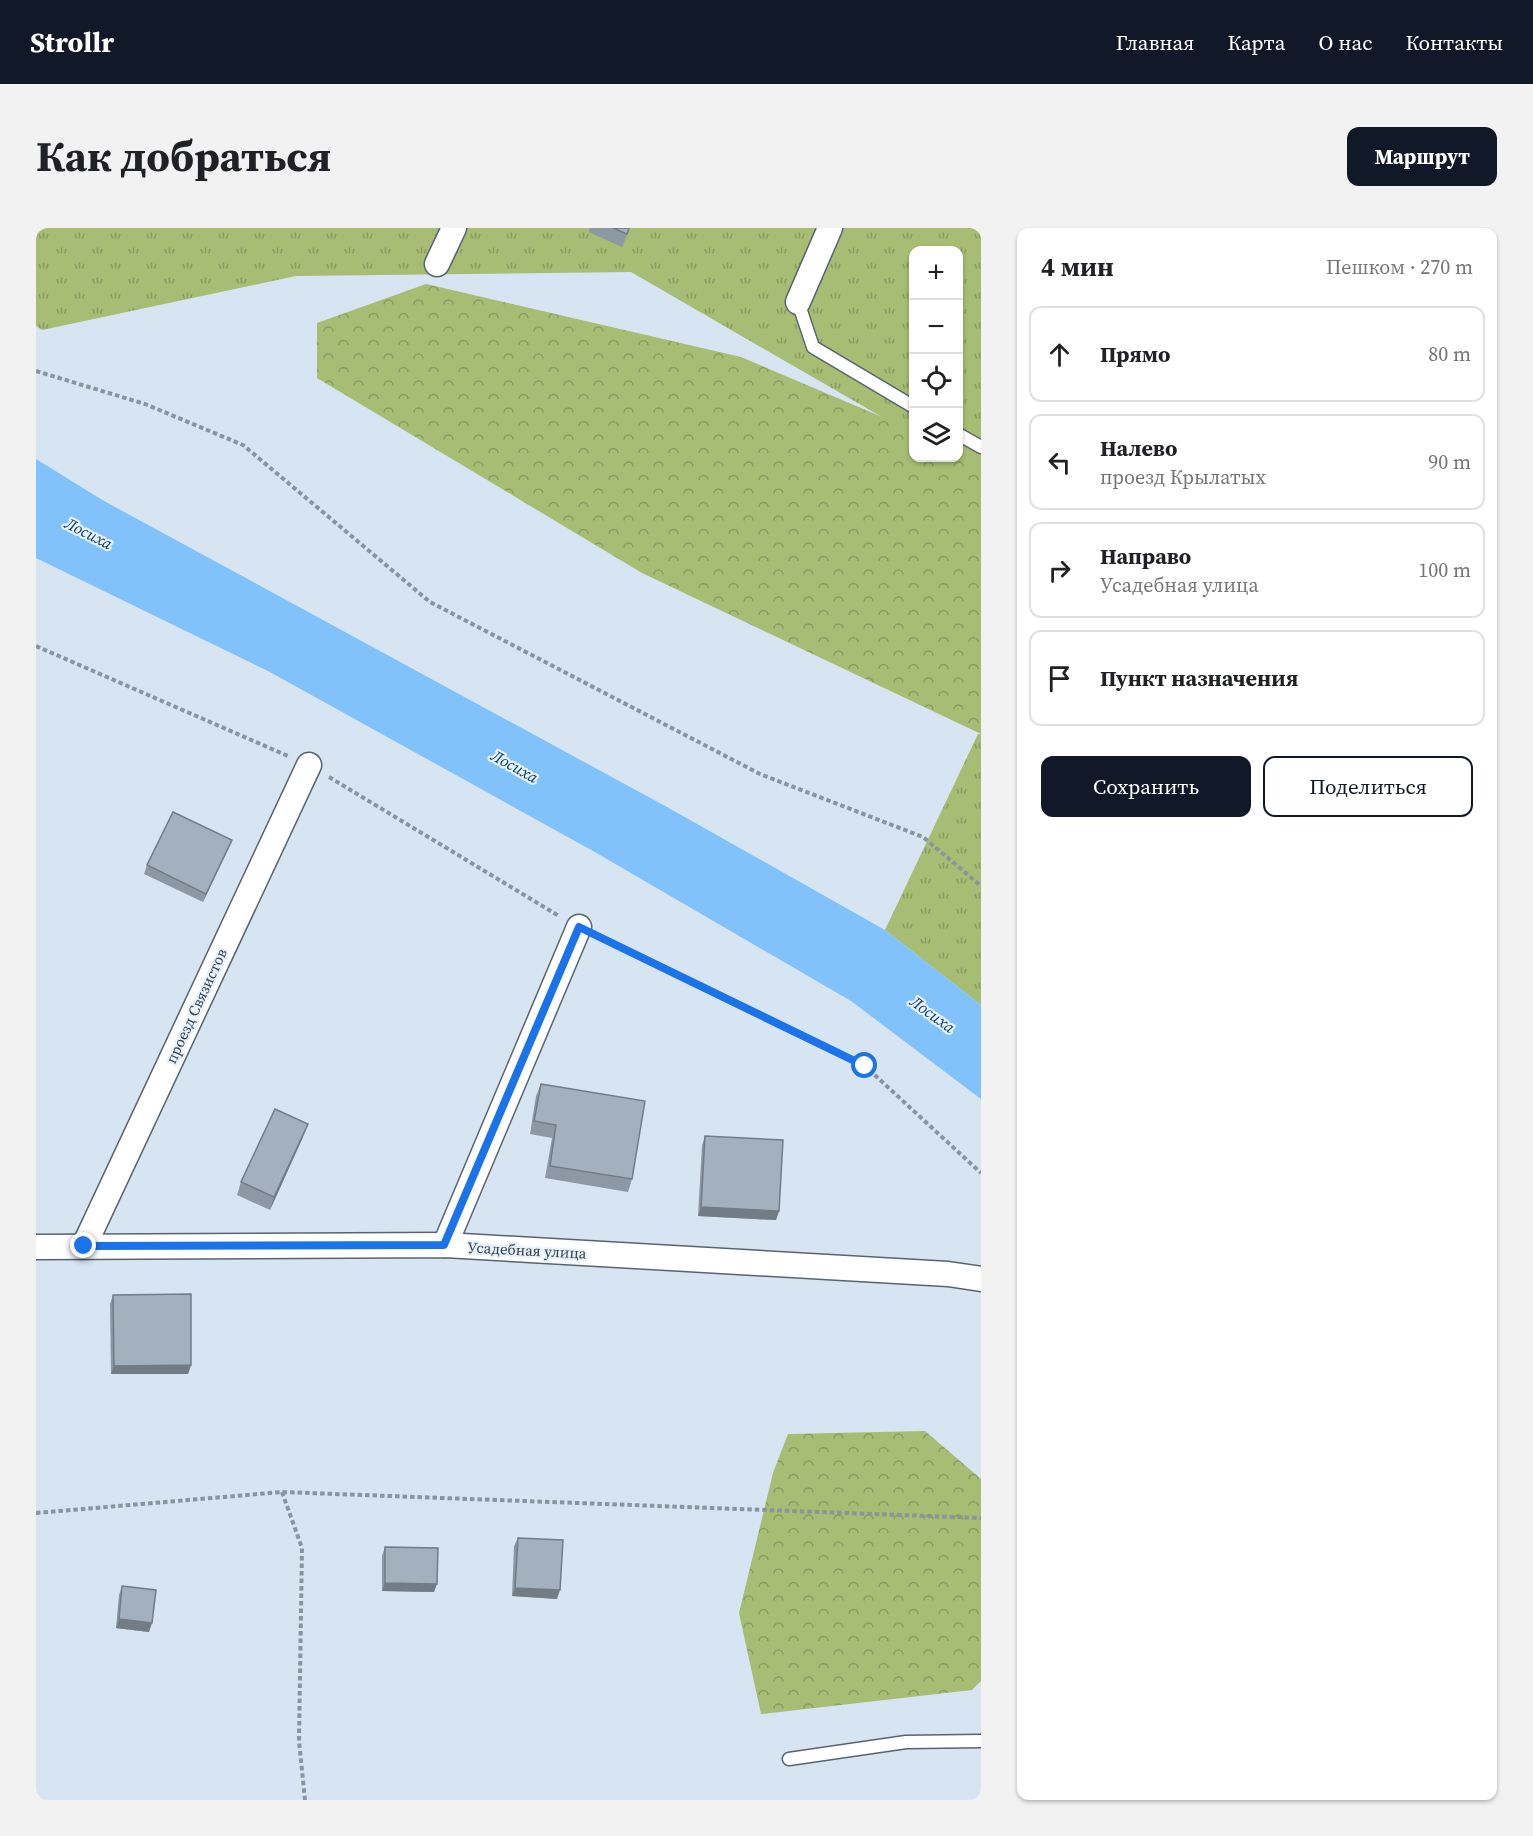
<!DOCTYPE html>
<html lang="ru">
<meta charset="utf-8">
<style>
:root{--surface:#fff;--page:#f2f2f2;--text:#202124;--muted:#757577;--line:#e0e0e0;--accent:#111827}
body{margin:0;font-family:"Source Serif 4",serif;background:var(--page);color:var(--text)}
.controls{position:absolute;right:18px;top:18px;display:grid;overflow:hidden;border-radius:12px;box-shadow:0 2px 4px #0004}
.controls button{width:54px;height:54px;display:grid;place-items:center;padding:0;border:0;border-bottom:2px solid var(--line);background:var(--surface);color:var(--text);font:30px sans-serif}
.stop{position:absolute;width:18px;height:18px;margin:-14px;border:4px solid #1a73e8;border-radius:50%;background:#fff}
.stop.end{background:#1a73e8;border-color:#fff;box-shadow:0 2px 6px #0008}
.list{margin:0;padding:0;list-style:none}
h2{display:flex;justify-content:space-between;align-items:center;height:78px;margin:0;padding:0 24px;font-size:26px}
h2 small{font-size:20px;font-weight:400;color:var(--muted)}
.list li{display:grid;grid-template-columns:39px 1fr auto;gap:18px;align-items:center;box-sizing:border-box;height:96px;margin:0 12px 12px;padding:0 12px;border:2px solid var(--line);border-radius:12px}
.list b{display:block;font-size:22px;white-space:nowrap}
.list p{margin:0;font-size:20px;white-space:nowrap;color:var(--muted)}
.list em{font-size:20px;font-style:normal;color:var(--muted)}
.actions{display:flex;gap:12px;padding:18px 24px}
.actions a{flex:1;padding:14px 0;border:2px solid var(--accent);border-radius:12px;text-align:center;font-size:21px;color:var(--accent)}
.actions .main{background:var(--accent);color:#fff}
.icon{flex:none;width:33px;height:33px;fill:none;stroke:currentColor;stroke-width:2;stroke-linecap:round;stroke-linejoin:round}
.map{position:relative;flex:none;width:945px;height:1572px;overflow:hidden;border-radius:12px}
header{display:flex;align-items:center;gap:36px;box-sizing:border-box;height:84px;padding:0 30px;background:var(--accent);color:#fff}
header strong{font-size:28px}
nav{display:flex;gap:33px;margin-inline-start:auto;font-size:21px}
.intro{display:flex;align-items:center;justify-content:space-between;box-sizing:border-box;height:144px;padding:0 36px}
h1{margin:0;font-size:42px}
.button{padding:15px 27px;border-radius:12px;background:var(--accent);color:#fff;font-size:21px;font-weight:700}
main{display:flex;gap:36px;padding:0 36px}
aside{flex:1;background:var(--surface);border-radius:12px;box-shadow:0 2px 4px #0004}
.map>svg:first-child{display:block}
.grass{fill:url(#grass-tufts)}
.forest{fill:url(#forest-crowns)}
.water{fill:#81c2fb}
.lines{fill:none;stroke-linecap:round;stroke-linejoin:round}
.service-casing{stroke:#57646f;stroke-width:15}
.minor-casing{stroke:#57646f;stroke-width:27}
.path{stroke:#89949d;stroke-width:4;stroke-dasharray:4.5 3;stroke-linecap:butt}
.service{stroke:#fff;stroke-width:12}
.minor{stroke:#fff;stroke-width:24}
.wall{fill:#8c98a3}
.shaded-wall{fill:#727c85}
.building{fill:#a3b1be;stroke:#727c85;stroke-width:1.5}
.route{stroke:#1a73e8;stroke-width:8}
.labels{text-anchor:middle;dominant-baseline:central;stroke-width:4.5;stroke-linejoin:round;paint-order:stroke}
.street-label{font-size:15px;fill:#373d42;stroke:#e6f2fd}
.water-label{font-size:16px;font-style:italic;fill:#0c3d62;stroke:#e6f2fd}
</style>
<header>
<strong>Strollr</strong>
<nav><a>Главная</a><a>Карта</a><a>О нас</a><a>Контакты</a></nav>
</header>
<div class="intro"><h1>Как добраться</h1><a class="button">Маршрут</a></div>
<main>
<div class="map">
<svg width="945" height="1572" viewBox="0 0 945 1572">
<defs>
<pattern id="grass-tufts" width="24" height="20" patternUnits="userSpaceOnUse" patternTransform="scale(1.5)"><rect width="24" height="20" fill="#a6bd73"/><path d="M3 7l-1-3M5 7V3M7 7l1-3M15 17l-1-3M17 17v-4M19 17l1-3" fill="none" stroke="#889b60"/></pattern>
<pattern id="forest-crowns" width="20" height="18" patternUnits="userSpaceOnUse" patternTransform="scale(1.5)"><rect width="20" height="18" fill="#a6bd73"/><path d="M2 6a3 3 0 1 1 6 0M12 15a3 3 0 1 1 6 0" fill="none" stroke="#889b60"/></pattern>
</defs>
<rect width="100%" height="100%" fill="#d7e5f3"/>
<g class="grass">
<path d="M0,0h945v246l-23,-16v-208h-44l-1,185 -282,-163 -335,4 -254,54 -6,-4z"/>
<path d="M942,506h3v271l-96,-75z"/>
</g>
<g class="forest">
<path d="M390,56l315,73 172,73 1,28h44l1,-9 1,1 21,17v267l-339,-161 -325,-195v-55z"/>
<path d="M889,1203l56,48v202l-9,9 -211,24 -22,-101 34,-140 15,-39z"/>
</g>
<path class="water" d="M0,231l68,42 563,306 218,123 96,75v94l-130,-98 -258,-150 -325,-180 -232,-113z"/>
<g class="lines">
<g class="service-casing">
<g id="service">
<path d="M762,74l15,45 101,60"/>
<path d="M922,206l23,13"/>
<path d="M753,1531l117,-17 75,-1"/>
</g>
</g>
<g class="minor-casing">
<g id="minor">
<path d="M401,36l17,-36"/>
<path d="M762,74l32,-74"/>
<path d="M409,1017l134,-318"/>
<path d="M48,1018l225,-481"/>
<path d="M0,1019l409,-2 503,29 33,5"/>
</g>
</g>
<g class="path">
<path d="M0,143l109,33 98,41 187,157 330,172 163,63 58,49"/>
<path d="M0,418l252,110"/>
<path d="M293,549l230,139"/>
<path d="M564,710l265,128 116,107"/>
<path d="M246,1264l20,56 -3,193 6,59"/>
<path d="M0,1285l246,-21 699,26"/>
</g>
<use href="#service" class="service"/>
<use href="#minor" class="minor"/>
</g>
<g class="wall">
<path d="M554,0h40l-8,19 -33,-15z"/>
<path d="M196,612l-4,9 -25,53 -59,-28 3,-9z"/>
<path d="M505,856l91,95 -4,13 -83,-14 7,-40 -22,-4 6,-38z"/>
<path d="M669,908l74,75 -3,9 -78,-4 4,-71z"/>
<path d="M267,909l-33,73 -33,-15 4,-13z"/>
<path d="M77,1067l78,70 -3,9h-77l-1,-70z"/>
<path d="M482,1310l39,61 -45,-3 2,-50z"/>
<path d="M349,1319l49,45 -52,-1v-35z"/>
<path d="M86,1358l27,46 -33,-4 3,-33z"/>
</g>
<g class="shaded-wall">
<path d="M196,612l-4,9 -25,53 3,-8z"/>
<path d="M272,896l-5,13 -33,73 4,-13z"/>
<path d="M665,979l78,4 -3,9 -78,-4z"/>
<path d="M155,1137l-3,9h-77l3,-8z"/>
<path d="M349,1355l52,1 -3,8 -52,-1z"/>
<path d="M479,1360l45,2 -3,9 -45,-3z"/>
<path d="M83,1391l33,4 -3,9 -33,-4z"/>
</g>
<g class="building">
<path d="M577,0h16l-2,6z"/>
<path d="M137,584l59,28 -26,54 -59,-29z"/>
<path d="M505,856l104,17 -13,78 -82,-13 6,-41 -22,-4z"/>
<path d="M239,881l33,15 -34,73 -33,-15z"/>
<path d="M669,908l78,4 -4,71 -78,-4z"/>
<path d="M155,1066v71l-77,1 -1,-71z"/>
<path d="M482,1310l45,2 -3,50 -45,-2z"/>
<path d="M349,1319l53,1 -1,36 -52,-1z"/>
<path d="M86,1358l34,4 -4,33 -33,-4z"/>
</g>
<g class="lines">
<path class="route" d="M48,1018l360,-1 135,-318 286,139"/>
</g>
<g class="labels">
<g class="street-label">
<text transform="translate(160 778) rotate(-65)">проезд Связистов</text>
<text transform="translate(491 1022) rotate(3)">Усадебная улица</text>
</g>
<g class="water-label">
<text transform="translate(53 305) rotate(27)">Лосиха</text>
<text transform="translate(479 538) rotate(29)">Лосиха</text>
<text transform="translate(897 786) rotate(36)">Лосиха</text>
</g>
</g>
</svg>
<div class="controls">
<button>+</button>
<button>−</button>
<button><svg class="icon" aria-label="locate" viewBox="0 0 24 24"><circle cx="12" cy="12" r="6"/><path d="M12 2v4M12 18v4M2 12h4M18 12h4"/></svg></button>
<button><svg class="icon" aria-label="layers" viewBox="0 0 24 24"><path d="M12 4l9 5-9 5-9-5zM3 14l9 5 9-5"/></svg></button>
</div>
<div class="stop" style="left:829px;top:838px"></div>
<div class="stop end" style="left:48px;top:1018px"></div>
</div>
<aside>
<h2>4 мин<small>Пешком · 270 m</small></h2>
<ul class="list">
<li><svg class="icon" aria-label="ahead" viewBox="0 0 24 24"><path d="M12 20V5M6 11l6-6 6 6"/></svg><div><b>Прямо</b></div><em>80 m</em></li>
<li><svg class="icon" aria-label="left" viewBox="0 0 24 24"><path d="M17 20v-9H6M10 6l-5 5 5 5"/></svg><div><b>Налево</b><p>проезд Крылатых</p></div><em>90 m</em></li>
<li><svg class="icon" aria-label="right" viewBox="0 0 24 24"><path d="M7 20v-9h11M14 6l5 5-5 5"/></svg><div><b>Направо</b><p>Усадебная улица</p></div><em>100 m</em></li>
<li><svg class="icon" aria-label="arrive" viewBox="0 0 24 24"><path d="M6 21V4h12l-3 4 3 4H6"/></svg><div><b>Пункт назначения</b></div></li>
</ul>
<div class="actions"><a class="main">Сохранить</a><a>Поделиться</a></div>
</aside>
</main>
